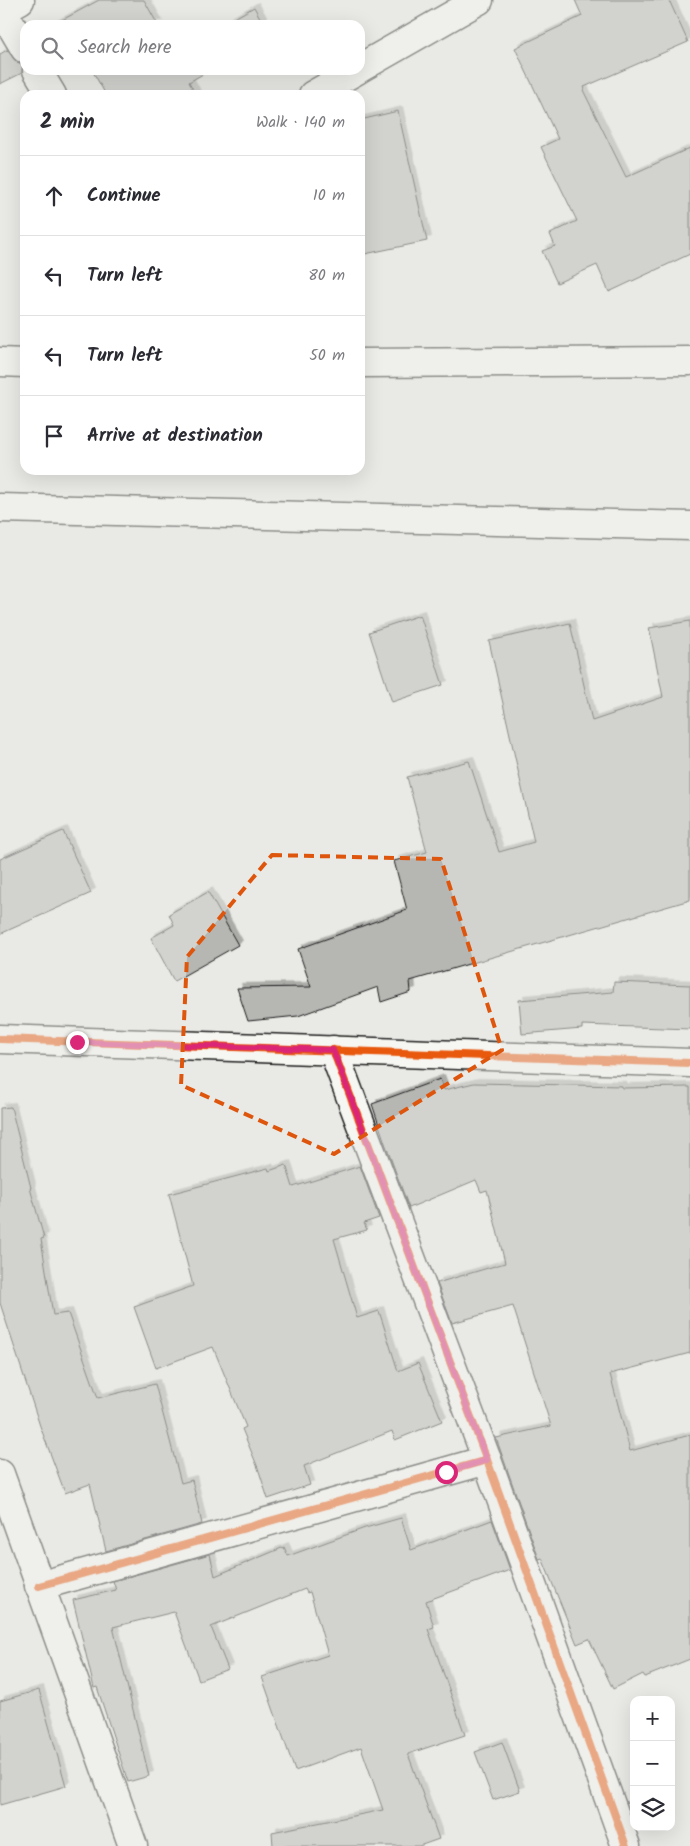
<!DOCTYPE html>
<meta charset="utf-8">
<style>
:root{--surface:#fff;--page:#f7f7f7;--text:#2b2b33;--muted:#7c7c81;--line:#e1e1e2}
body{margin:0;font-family:Kalam,sans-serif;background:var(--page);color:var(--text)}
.controls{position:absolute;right:15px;bottom:15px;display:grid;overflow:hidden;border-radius:10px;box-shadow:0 5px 20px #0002}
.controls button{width:45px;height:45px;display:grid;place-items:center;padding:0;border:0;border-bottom:1px solid var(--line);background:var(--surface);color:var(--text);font:25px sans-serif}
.stop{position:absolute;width:15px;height:15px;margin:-11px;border:4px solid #db2777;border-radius:50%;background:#fff}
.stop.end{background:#db2777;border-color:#fff;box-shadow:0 1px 5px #0008}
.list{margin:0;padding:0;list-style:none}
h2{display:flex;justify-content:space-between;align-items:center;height:65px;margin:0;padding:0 20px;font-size:21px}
h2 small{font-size:16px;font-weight:400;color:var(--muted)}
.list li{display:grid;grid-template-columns:32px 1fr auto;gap:15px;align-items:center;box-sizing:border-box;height:80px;padding:0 20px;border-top:1px solid var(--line)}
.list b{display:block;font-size:19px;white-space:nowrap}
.list em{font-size:16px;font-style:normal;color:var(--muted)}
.icon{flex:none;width:28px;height:28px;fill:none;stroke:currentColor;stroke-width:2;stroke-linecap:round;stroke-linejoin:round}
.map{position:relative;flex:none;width:690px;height:1846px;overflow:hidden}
.search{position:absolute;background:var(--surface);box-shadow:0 5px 20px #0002;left:20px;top:20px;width:345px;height:55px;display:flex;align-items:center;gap:12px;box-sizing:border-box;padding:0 18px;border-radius:15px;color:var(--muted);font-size:19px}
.panel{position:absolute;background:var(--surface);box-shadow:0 5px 20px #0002;left:20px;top:90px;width:345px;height:385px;border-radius:15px}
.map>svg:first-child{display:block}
.building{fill:#b6b6b3;stroke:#1c1c1c;filter:url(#shadow)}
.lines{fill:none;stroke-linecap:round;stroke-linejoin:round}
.minor-casing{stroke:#1c1c1c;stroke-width:31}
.secondary-casing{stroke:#1c1c1c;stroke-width:31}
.minor{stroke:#f6f6f2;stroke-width:28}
.secondary{stroke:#f6f6f2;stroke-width:28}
.cycleway-casing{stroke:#f6f6f2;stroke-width:11}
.cycleway{stroke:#e8590c;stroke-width:8}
.route{stroke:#db2777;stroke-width:6}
.marked{fill:none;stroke:#de560d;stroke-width:4;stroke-dasharray:10 6;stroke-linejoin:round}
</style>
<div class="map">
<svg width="690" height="1846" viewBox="0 0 690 1846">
<defs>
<filter id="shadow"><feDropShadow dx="4.5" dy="-4.5" stdDeviation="0" flood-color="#0004"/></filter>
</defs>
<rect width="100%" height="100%" fill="#e9e9e5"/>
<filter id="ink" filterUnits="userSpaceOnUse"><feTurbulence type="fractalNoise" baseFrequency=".02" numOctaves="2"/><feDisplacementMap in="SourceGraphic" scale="10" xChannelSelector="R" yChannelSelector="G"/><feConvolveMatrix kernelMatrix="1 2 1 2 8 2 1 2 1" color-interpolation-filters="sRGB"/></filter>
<g filter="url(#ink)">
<g class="building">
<path d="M99,0h45l14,25h-105z"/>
<path d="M575,0h94l19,42 -104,45 1,2 -2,1 43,87 64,-29v106l-81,38 -12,-27 -40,18 -15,-32 13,-5 -5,-12 27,-13 -36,-74 17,-8 -43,-91 67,-32z"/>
<path d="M254,7l10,18h-42z"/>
<path d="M7,50l10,12 6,2 -1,9 -22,11v-30z"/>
<path d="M92,70h118l-21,12 7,13h-90z"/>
<path d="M398,111l29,130 -67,14v-135z"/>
<path d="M420,615l23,70 -51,17 -23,-70z"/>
<path d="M690,621v279l-280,81 1,11 -30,10 -3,-15 -80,29 -50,5 -11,-33 74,-1 -13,-38 109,-39 -13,-49 33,-9 -20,-75 62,-16 30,91 35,-10 -45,-201 81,-18 22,98 71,-24 -14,-69z"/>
<path d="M63,831l28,62 -91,41v-75z"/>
<path d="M208,892l30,53 -64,36 -23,-43 23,-13 -5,-11z"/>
<path d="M614,982l76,3v44l-108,-4v4l-60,5 -3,-34 94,-8z"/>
<path d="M440,1079l4,11 30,-7 148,3v2l68,-1v266l-80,21 20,77 60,-16v224l-45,18 -2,-3 -30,15 -24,-50 -12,5 -35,-86 -3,1 -43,-121 55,-12 -38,-120 -61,17 -15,-40 68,-20 -18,-73 -6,2 -5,-12 -67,28 -24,-65 -13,-39z"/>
<path d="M11,1107l20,81h-1l14,50 -3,1 12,76 15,-2 30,85 57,-14 26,99 11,-3 10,44 -96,27 -16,-67 -25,9 -25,-67 -40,-123v-195z"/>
<path d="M286,1165l7,22 67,-21 19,52 -15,5 3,7 -33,9 23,79 22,-7 19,60 20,-8 24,58 -47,19 -3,-9 -88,35 6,19 -42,14 -10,-31 -16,-39 4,-2 -33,-80 -57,21 -22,-61 59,-21 -24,-92 99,-26 1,3z"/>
<path d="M401,1518l10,32 81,-30 18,50 -84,31 8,26 -6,2 37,106 -57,19 31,85 -20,7h-146l-1,-14 111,-22 -22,-63 -66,24 -33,-94 66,-22 -18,-63 -3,1 -2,-4 -94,38 17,42 -29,11 -25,-68 -61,15 36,149 -21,6 -31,-95 -3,1 -21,-88 43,-10 -3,-9 97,-27 5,22 69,-29 4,9 77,-28z"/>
<path d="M39,1690l27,96 -66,19v-104z"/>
<path d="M502,1742l18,49 -27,9 -18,-48z"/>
</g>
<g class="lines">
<g class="minor-casing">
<g id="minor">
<path d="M20,0l-18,10 23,39"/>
<path d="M360,68l119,-68"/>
<path d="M37,70l15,25"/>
<path d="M313,95l44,-25"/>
<path d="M0,1039l690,24"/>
<path d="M333,1050l154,410 139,386"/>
<path d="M0,1474l133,372"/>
<path d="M39,1586l448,-126"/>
</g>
</g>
<g class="secondary-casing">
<g id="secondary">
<path d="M0,362l25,1"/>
<path d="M360,363l330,-2"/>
<path d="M0,508l690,18"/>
</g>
</g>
<use href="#minor" class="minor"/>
<use href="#secondary" class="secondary"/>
<g class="cycleway-casing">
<g id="cycleway">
<path d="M0,1039l690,24"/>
<path d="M333,1050l154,410 139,386"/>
<path d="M39,1586l448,-126"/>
</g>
</g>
<use href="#cycleway" class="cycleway"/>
</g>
</g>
<g class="lines" filter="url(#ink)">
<path class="route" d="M77,1042l256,8 154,410 -41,12"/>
</g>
<path d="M0 0H690V1846H0ZM272,855l169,4 61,191 -168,104 -153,-69 6,-128z" fill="#e9e9e5" fill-opacity=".55" fill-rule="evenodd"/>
<path class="marked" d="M272,855l169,4 61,191 -168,104 -153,-69 6,-128z"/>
</svg>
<div class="controls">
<button>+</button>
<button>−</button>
<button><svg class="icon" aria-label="layers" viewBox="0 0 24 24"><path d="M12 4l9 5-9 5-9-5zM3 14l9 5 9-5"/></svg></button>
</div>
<div class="stop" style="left:446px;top:1472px"></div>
<div class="stop end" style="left:77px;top:1042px"></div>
<div class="search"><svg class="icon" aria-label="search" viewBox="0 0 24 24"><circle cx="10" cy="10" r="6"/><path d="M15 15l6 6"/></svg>Search here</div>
<section class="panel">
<h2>2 min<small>Walk · 140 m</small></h2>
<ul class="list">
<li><svg class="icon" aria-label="ahead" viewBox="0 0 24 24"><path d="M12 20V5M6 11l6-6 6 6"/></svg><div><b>Continue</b></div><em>10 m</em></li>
<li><svg class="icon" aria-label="left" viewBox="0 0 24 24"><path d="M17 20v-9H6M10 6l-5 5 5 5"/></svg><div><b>Turn left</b></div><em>80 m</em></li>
<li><svg class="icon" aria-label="left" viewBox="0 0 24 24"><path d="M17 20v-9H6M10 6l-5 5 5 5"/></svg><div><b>Turn left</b></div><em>50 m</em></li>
<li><svg class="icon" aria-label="arrive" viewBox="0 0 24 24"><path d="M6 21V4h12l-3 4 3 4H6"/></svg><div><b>Arrive at destination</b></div></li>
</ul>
</section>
</div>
